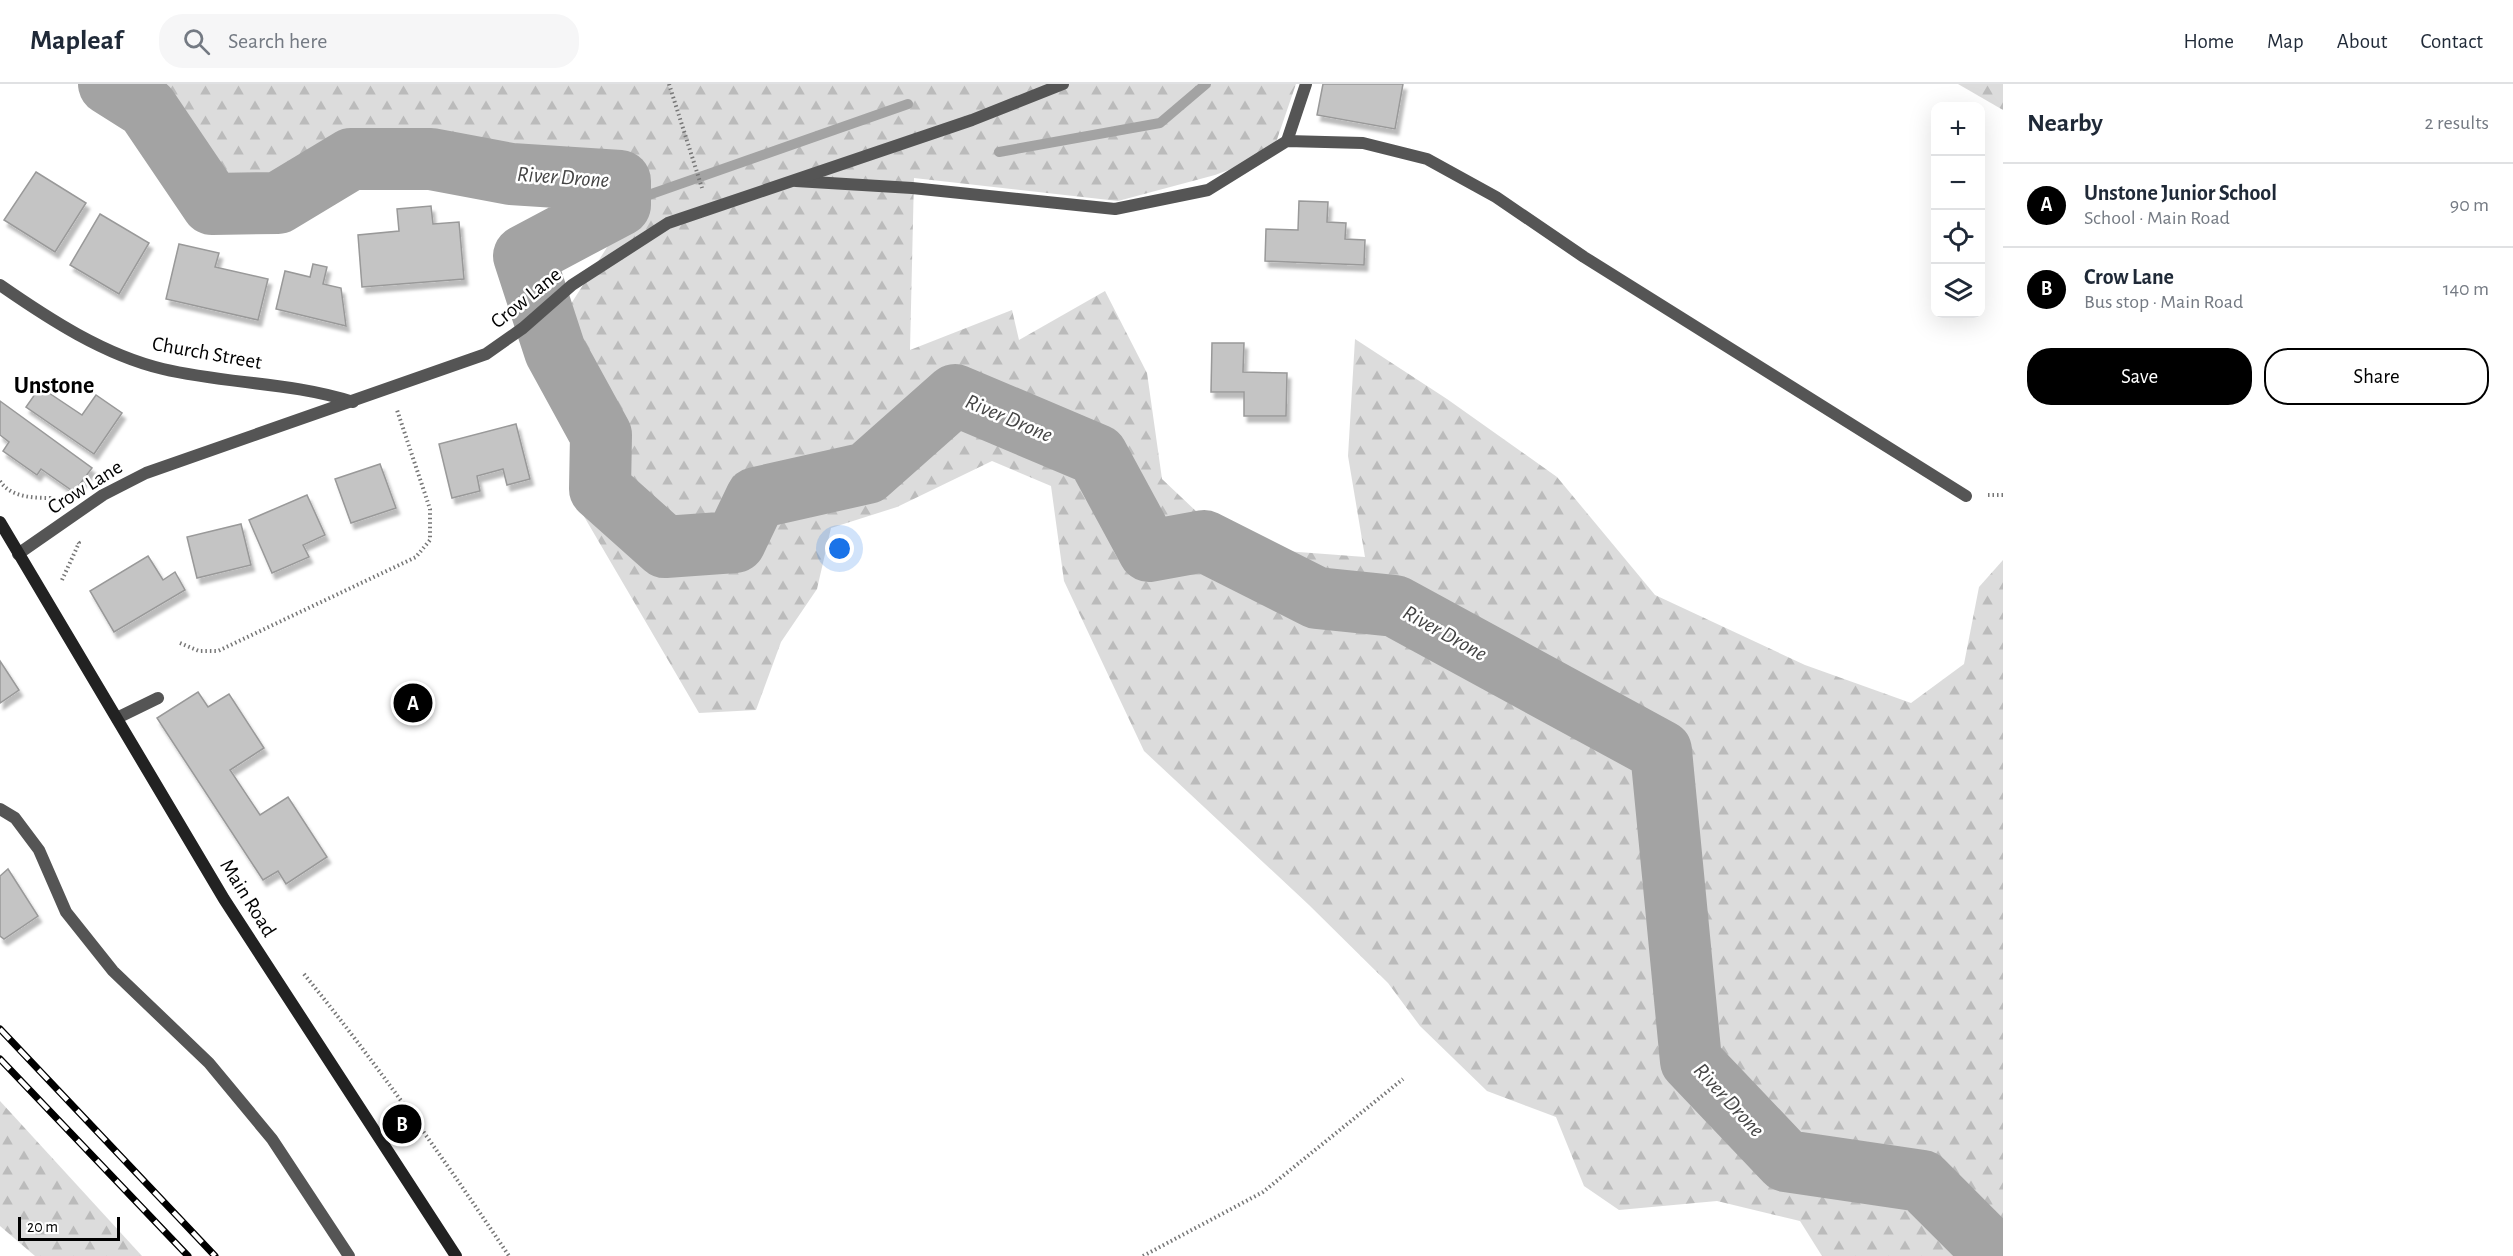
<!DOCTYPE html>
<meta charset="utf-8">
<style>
:root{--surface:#fff;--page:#f6f6f7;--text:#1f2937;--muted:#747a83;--line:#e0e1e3;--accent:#000}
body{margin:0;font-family:"Alegreya Sans",sans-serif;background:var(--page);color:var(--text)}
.controls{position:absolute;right:18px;top:18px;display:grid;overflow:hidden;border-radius:12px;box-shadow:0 6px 24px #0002}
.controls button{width:54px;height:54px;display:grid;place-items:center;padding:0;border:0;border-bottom:2px solid var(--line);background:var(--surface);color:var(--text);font:30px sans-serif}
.scale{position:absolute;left:18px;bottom:15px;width:102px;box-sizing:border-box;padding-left:6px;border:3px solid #000;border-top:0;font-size:16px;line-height:21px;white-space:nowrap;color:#000;-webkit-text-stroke:4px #fff;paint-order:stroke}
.you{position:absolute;left:840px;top:465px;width:21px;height:21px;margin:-15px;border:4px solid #fff;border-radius:50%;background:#1a73e8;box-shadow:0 0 0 9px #1a73e833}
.badge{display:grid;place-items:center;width:39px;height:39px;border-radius:50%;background:var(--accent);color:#fff;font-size:20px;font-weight:700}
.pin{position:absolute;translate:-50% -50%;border:3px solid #fff;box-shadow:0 2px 6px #0006}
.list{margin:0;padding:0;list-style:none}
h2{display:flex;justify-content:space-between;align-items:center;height:78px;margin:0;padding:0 24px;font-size:26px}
h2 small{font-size:20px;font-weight:400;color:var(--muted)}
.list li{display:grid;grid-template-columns:39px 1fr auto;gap:18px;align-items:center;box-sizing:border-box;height:84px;padding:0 24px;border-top:2px solid var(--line)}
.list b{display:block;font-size:22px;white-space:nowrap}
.list p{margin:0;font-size:20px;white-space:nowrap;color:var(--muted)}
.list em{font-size:20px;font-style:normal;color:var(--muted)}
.actions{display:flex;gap:12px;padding:18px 24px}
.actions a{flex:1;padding:14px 0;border:2px solid var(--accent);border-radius:24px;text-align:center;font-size:21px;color:var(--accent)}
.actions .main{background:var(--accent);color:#fff}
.icon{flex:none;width:33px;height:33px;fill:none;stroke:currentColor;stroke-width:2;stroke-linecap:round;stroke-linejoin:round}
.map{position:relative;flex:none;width:2003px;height:1172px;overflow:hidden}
header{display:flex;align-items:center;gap:36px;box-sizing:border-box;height:84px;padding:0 30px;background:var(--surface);border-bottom:2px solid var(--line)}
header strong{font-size:28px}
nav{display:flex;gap:33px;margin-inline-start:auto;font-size:21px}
.search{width:420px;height:54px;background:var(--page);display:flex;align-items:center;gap:15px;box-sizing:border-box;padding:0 21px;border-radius:24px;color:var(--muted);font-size:22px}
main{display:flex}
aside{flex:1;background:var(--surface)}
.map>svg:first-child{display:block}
.forest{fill:url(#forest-firs)}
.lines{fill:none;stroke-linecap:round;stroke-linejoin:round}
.stream{stroke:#a3a3a3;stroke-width:10}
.river{stroke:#a3a3a3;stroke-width:62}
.building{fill:#c4c4c4;stroke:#999;stroke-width:1.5;filter:url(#shadow)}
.path{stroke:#777;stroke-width:4;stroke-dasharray:1.5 3;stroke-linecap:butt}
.service{stroke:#555;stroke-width:12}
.minor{stroke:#555;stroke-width:12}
.secondary{stroke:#222;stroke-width:12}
.rail-casing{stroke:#000;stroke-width:7}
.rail{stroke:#fff;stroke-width:4.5;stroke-dasharray:14;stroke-linecap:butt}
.labels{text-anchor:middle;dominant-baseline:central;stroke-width:5;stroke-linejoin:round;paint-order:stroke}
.street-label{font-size:21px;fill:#000;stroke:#fff}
.water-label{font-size:22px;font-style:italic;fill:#444;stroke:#fff}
.quarter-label{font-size:24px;font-weight:bold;fill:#000;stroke:#fff}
</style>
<header>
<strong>Mapleaf</strong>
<div class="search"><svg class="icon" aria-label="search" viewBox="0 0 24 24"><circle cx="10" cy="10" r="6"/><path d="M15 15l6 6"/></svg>Search here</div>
<nav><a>Home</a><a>Map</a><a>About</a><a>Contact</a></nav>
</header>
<main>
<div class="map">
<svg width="2003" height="1172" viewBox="0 0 2003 1172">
<defs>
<pattern id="forest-firs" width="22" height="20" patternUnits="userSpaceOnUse" patternTransform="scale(1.5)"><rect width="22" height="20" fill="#dcdcdc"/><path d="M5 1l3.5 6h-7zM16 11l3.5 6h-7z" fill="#bbb"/></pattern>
<filter id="shadow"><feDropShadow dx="3.5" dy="6" stdDeviation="1.5" flood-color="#0004"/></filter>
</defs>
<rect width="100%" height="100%" fill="#fff"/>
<g class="forest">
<path d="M121,0h1175l-24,70 -57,21 -97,26 -204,-23 -4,172 102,-40 7,30 86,-49 42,82 15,106 36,34 87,38 80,6 -17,-101 7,-117 92,60 110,78 98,118 150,70 106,38 53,-39 15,-77 24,-27v696h-181l-22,-35 -83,-20 -98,9 -35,-24 -28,-69 -69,-26 -67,-65 -32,-43 -79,-78 -165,-154 -80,-170 -13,-95 -59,-25 -95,46 -66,21 -14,61 -36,53 -25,68 -57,3 -117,-200 -27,-184 77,-121 -6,-32 -114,-10 -78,-12 -84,-1 -75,44 -45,9 -76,-101z"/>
<path d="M1958,0h45v26z"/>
<path d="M0,1017l142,155h-107l-35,-30z"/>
</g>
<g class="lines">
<g class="stream">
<path d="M999,68l161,-29 46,-39"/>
<path d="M620,121l288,-101"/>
</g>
<path class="river" d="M109,0l38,24 65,96 66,-1 73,-44h80l80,15 109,7v24l-96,51 31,95 46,84 -1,54 65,58 70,-5 21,-44 111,-25 88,-78 142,60 52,96 55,-10 113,57 78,8 266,145 30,310 95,100 136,20 75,75"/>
</g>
<g class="building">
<path d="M1323,0h80l-8,45 -78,-14z"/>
<path d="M36,88l50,31 -31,49 -51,-32z"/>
<path d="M1299,117l29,1 -1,20 19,1 -1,16 20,1 -1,25 -99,-4 1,-32 32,1z"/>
<path d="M431,122l2,18 26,-2 5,57 -102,8 -4,-52 41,-4 -2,-22z"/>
<path d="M100,130l49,29 -30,51 -49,-29z"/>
<path d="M179,160l40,9 -4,14 53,12 -10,41 -92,-21z"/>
<path d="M313,180l14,3 -4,17 18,4 5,38 -70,-17 9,-38 25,6z"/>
<path d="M1212,259h32l-1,29 44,1 -1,43h-42v-24h-33z"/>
<path d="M40,303l42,28 14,-20 26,18 -28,41 -68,-47z"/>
<path d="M0,317l92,67 -18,24 -33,-23 -4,6 -34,-24 6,-9 -9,-7z"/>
<path d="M516,340l14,55 -23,6 -4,-16 -26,7 3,15 -28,7 -13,-54z"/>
<path d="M380,380l16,44 -45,15 -16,-44z"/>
<path d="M307,411l18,40 -22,10 6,12 -37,16 -23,-53z"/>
<path d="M241,440l10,41 -54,13 -10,-41z"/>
<path d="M148,472l15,24 12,-8 10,18 -71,42 -24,-41z"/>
<path d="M0,577l19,29 -19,13z"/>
<path d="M198,608l10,15 21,-13 35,54 -34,22 30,45 28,-18 39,60 -41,27 -8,-13 -15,9 -106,-162z"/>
<path d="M8,785l30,47 -34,23 -4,-3v-60z"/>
</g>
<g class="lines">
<g class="path">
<path d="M669,0l33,104"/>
<path d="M0,397c10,16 33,17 50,17l2,3"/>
<path d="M1988,411h15"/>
<path d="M62,496l17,-37 -2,-2"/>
<path d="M180,559l19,8h19l198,-94 14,-17v-31l-33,-99"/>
<path d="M304,890c73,90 140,185 205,282"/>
<path d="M1143,1172l120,-64 140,-113"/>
</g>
<g class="service">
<path d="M1287,57l19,-57"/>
<path d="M796,97l116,7 203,21 93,-19 79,-49 76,2 64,16 69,38 88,60 382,239"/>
<path d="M117,634l41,-20"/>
<path d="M0,725l15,9 24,32 27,62 47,59 96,92 63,76 77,117"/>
</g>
<g class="minor">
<path d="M0,201c49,34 104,70 163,84 63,15 128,13 190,33"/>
<path d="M18,470l85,-59 43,-22 340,-119 37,-26 49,-43 96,-62 304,-103 91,-36"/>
</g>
<path class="secondary" d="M0,438l224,377 232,357"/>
<g class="rail-casing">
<g id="rail">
<path d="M0,945l215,227"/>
<path d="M0,975l188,197"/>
</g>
</g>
<use href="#rail" class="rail"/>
</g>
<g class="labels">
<g class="street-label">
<text transform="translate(526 214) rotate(-39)">Crow Lane</text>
<text transform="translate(207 269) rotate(10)">Church Street</text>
<text transform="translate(85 403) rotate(-32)">Crow Lane</text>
<text transform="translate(248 814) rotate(58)">Main Road</text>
</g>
<g class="water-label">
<text transform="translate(563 93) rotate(4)">River Drone</text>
<text transform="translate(1009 334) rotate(23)">River Drone</text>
<text transform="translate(1445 549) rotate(29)">River Drone</text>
<text transform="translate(1729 1016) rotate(47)">River Drone</text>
</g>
<g class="quarter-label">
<text x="54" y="302">Unstone</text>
</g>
</g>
</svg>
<div class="controls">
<button>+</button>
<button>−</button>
<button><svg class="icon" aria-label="locate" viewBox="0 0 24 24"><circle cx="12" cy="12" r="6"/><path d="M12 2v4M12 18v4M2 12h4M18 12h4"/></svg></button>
<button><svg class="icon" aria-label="layers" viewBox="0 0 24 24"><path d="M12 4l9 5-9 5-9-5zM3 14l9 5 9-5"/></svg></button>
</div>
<div class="scale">20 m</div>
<div class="you"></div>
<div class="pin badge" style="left:413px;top:619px">A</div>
<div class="pin badge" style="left:402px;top:1040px">B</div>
</div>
<aside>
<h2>Nearby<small>2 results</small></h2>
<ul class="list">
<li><span class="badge">A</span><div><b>Unstone Junior School</b><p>School · Main Road</p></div><em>90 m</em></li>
<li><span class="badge">B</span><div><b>Crow Lane</b><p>Bus stop · Main Road</p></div><em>140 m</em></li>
</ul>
<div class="actions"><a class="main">Save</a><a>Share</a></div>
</aside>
</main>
